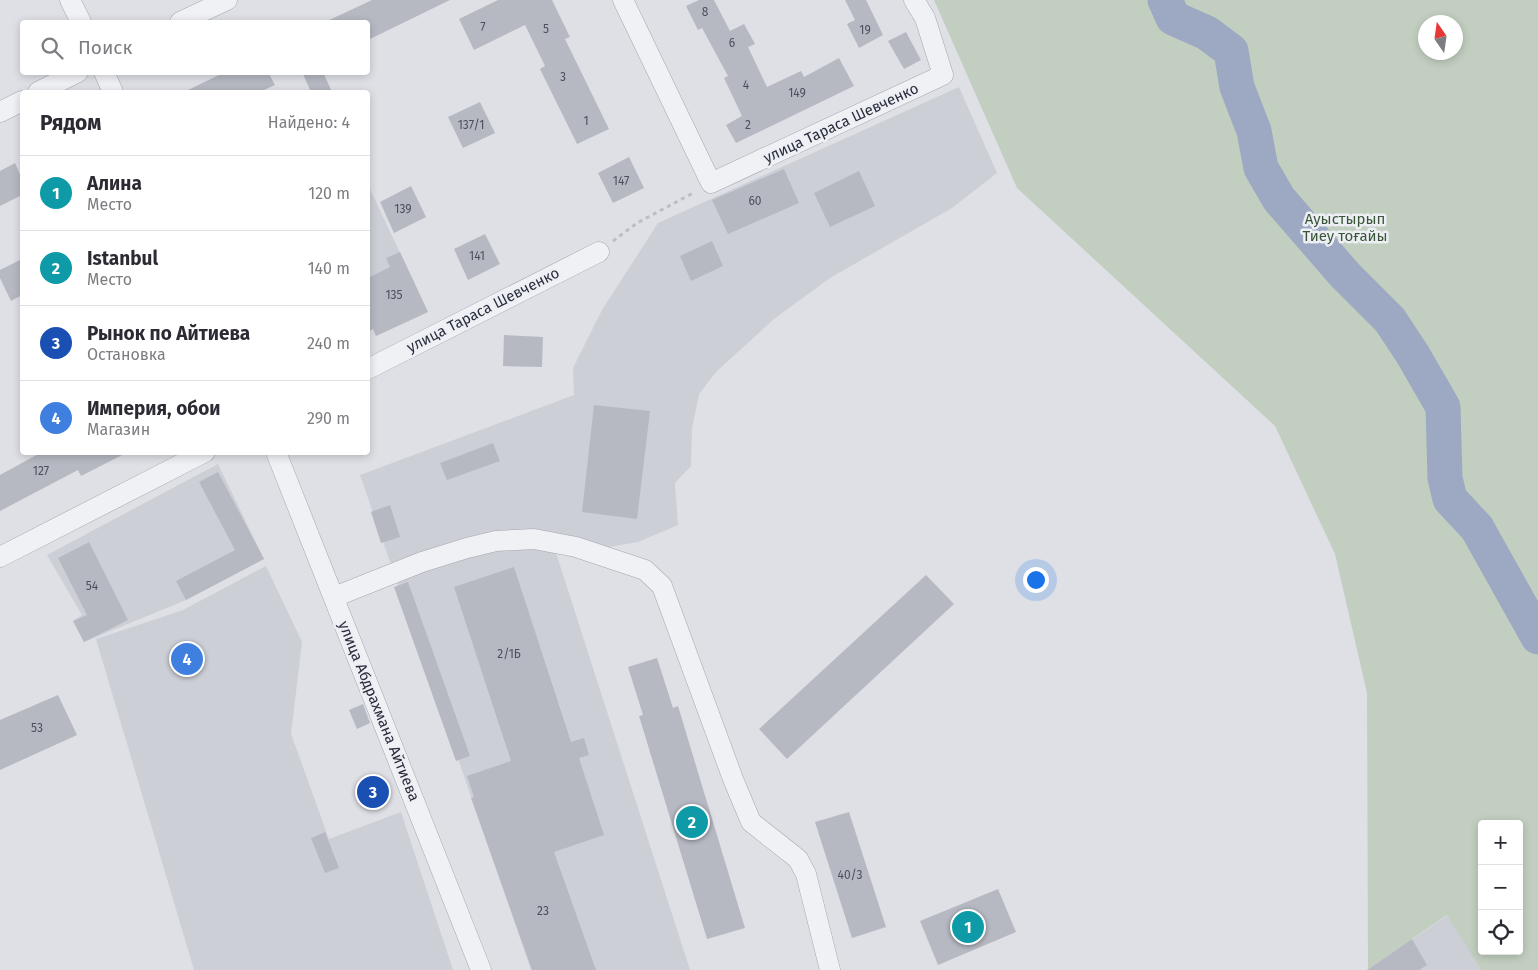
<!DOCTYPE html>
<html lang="ru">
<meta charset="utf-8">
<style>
:root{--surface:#fff;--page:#f7f7f7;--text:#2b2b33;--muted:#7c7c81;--line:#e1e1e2;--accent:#be5350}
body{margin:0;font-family:"Fira Sans",sans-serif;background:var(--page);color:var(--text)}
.controls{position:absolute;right:15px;bottom:15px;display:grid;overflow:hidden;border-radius:5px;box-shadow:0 2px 8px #0003}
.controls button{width:45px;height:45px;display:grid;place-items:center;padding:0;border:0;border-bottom:1px solid var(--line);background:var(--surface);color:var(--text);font:25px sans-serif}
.compass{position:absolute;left:1418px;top:15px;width:45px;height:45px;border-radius:50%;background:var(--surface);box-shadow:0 2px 8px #0003;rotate:347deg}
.you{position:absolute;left:1035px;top:579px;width:18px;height:18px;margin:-12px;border:4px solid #fff;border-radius:50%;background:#1a73e8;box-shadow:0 0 0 8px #1a73e833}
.badge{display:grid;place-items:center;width:32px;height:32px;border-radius:50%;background:var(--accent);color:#fff;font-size:16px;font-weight:700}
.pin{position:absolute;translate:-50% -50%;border:2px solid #fff;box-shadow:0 1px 5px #0006}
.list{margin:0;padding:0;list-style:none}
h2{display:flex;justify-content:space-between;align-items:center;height:65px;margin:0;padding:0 20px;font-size:21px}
h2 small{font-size:16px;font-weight:400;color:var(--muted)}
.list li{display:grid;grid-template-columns:32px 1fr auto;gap:15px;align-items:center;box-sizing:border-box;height:75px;padding:0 20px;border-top:1px solid var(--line)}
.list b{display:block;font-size:19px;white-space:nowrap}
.list p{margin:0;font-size:16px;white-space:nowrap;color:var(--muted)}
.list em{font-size:16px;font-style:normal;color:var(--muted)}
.icon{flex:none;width:28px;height:28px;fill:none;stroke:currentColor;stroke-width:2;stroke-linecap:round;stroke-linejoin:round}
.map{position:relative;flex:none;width:1538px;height:970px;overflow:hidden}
.search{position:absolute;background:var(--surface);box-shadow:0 2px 8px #0003;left:20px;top:20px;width:350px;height:55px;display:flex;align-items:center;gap:12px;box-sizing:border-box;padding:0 18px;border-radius:5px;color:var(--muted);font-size:19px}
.panel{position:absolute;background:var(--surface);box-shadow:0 2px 8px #0003;left:20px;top:90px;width:350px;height:365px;border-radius:5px}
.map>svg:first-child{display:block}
.built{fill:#cdcfd7}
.green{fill:#c2cfc0;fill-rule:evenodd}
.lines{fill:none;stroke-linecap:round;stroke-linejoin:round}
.river{stroke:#9da9c2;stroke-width:35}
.building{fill:#b6b9c2}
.minor-casing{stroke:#a4a7af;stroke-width:21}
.path{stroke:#bcbec5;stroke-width:3;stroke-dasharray:4 4;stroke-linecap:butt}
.minor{stroke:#f0f1f5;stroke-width:20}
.labels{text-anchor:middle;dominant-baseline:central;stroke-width:5;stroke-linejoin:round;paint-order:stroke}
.number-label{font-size:12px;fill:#4c505d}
.street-label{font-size:15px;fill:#292d3b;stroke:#edeff4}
.park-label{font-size:15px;fill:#395538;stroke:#edeff4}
</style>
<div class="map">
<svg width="1538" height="970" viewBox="0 0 1538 970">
<rect width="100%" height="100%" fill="#dee0e6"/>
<g class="built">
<path d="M959,87l38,86 -45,35 -122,70 -56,41 -58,53 -17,22 -7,35 -1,37 -16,17 3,42 -40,17 -29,5 -60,-16 141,439h-159l-171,-495 214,-80 -1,-27 29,-58 56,-87z"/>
<path d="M368,185l60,127 -52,24 -3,-7 -5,3z"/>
<path d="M218,464l46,95 -78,41 -102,42 -11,-21 9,-6 -35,-60z"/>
<path d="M266,566l36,76 -11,92 38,105 72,-27 52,158h-259l-98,-331 87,-29z"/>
<path d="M1448,915l33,55h-114z"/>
</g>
<path class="green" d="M934,0h604v970h-57l-34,-55 -79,54 -1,-276 -32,-139 -60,-128 -258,-238zM1426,22h30v30h-30zM1482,824h37v127h-37z"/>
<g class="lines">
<path class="river" d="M1165,0l8,18 34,15 24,18 6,36 17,44 7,37 18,31 66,76 45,45 23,35 30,52 2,71 5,21 27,29 61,109"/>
</g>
<g class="building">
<path d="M372,0h78l-80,39 -2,-6v-11h-43z"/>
<path d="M498,0h54l18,37 -5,2 44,90 -32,15 -37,-75 5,-3 -20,-41 -51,25 -15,-31z"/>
<path d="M699,0h15l16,31 14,-7 11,20 -7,3 19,40 34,-16 3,6 35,-19 15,28 -118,57 -10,-18 16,-9 -18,-38 4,-2 -26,-48 -4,2 -12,-24z"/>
<path d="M845,0h21l17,35 -24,13 -12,-24 8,-4z"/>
<path d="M906,32l15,28 -17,9 -16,-28z"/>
<path d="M225,72h43l7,13 -15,7h-76z"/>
<path d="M302,72h21l9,20h-21z"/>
<path d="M480,102l15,31 -32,15 -15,-31z"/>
<path d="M629,157l15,31 -31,15 -15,-30z"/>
<path d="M15,163l7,16v16l-22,11v-35z"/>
<path d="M784,169l15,34 -71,31 -16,-34z"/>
<path d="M859,171l16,35 -45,21 -16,-34z"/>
<path d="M411,186l15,31 -32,16 -14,-31z"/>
<path d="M485,234l15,30 -32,16 -14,-31z"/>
<path d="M712,241l11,25 -32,15 -11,-25z"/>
<path d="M400,252l28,60 -52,24 -3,-7 -5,3v-54l22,-11 -4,-9z"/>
<path d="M22,259v36l-11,6 -11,-23v-8z"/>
<path d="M504,335l39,2 -1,30 -39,-1z"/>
<path d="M594,405l56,6 -13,108 -55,-7z"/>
<path d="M493,443l7,18 -53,19 -7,-17z"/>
<path d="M42,452h86l-47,24 -3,-6 -78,41v-36z"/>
<path d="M218,472l46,87 -78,41 -10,-19 59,-31 -36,-68z"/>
<path d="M390,505l10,32 -19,6 -10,-31z"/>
<path d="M89,542l39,78 -44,22 -11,-21 14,-6 -29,-57z"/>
<path d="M514,567l57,175 13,-4 5,17 -10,3 25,77 -50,17 42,118h-64l-61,-172 3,-1 -7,-21 44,-15 -57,-174z"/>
<path d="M926,575l28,29 -167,155 -28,-30z"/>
<path d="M408,582l62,174 -14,5 -62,-174z"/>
<path d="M657,658l16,50 5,-2 67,222 -38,11 -68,-223 4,-1 -15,-48z"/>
<path d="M58,695l19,40 -77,35v-50z"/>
<path d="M363,704l7,19 -13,6 -8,-19z"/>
<path d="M849,812l37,115 -34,11 -37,-116z"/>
<path d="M325,832l14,36 -14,5 -14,-35z"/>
<path d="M998,889l18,43 -78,33 -18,-44z"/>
<path d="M1412,939l15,26 -8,5h-52z"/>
</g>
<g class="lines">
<g class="minor-casing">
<g id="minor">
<path d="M70,0l11,22"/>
<path d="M623,0l88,183 232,-108 -18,-57 -11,-18"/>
<path d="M180,22l47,-22"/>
<path d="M104,72l9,20"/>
<path d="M38,92l40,-20"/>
<path d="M0,112l22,-11"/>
<path d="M368,369l231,-117"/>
<path d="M276,452l205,518"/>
<path d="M0,557l205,-105"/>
<path d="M334,597l88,-35 45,-14 29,-7 38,-2 42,8 69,23 17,16 71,193 18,43 47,37 8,15 24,96"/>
</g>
</g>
<path class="path" d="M613,241l24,-18 58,-31"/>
<use href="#minor" class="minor"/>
</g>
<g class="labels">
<g class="number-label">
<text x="705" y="12">8</text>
<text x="483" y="27">7</text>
<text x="546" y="29">5</text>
<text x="865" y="30">19</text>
<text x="732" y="43">6</text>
<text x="563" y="77">3</text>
<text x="746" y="85">4</text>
<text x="797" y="93">149</text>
<text x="586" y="121">1</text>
<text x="471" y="125">137/1</text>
<text x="748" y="125">2</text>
<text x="621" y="181">147</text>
<text x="755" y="201">60</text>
<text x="403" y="209">139</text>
<text x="477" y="256">141</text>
<text x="394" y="295">135</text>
<text x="41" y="471">127</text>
<text x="92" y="586">54</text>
<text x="509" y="654">2/1Б</text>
<text x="37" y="728">53</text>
<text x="850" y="875">40/3</text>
<text x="543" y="911">23</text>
</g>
<g class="street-label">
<text transform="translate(841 123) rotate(-25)">улица Тараса Шевченко</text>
<text transform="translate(483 310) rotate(-27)">улица Тараса Шевченко</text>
<text transform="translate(379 711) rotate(68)">улица Абдрахмана Айтиева</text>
</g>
<g class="park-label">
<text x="1345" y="219">Ауыстырып<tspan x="1345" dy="17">Тиеу тоғайы</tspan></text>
</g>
</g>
</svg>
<div class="controls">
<button>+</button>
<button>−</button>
<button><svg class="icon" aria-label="locate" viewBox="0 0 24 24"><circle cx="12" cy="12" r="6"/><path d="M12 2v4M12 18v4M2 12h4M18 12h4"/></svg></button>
</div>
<svg class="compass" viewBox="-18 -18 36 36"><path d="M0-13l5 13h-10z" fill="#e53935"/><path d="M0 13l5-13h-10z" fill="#7c7c81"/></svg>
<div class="you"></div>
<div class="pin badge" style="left:968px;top:927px;background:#0f9aa8">1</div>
<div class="pin badge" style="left:692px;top:822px;background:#0f9aa8">2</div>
<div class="pin badge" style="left:373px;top:792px;background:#1a4fb4">3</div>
<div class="pin badge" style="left:187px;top:659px;background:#3f7fe0">4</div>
<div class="search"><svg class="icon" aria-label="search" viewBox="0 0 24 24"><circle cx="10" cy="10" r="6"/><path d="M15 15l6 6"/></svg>Поиск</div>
<section class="panel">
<h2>Рядом<small>Найдено: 4</small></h2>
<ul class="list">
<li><span class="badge" style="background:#0f9aa8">1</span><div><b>Алина</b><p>Место</p></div><em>120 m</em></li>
<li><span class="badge" style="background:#0f9aa8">2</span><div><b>Istanbul</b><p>Место</p></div><em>140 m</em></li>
<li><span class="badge" style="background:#1a4fb4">3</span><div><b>Рынок по Айтиева</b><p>Остановка</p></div><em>240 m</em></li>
<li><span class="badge" style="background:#3f7fe0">4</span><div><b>Империя, обои</b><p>Магазин</p></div><em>290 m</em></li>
</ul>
</section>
</div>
